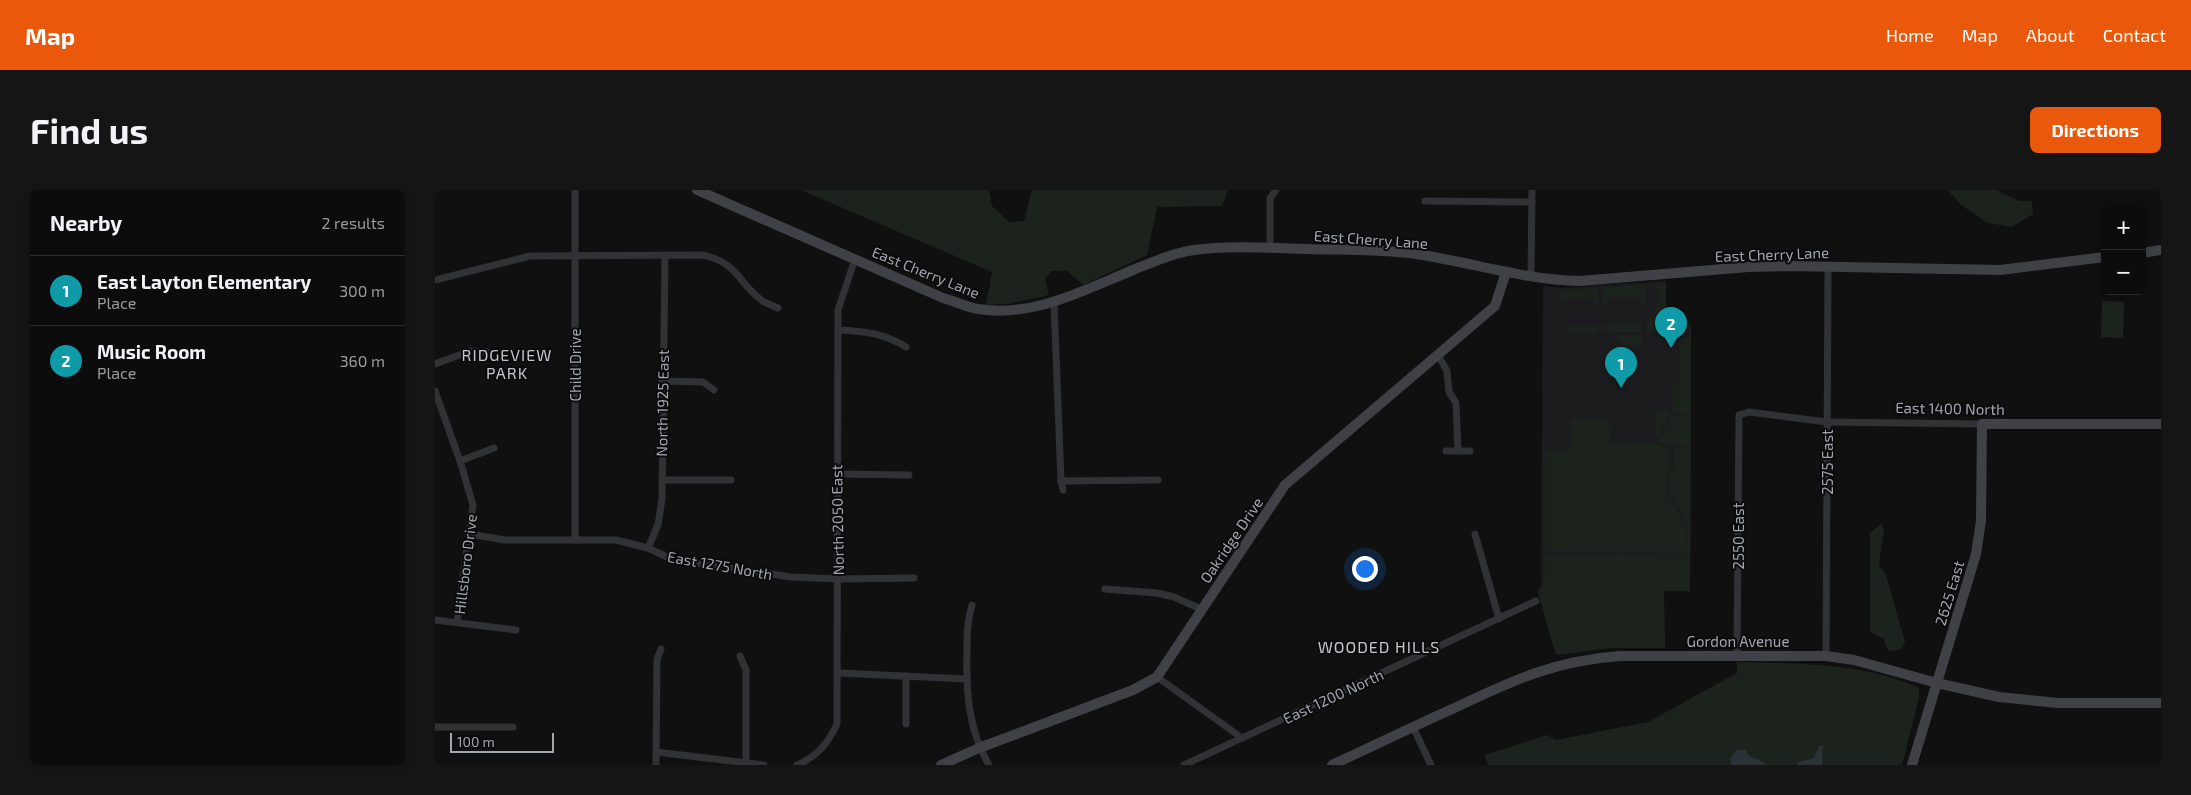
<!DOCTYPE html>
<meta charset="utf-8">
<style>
:root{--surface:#0c0c0d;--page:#151516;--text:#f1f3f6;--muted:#9a9b9d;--line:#2c2c2e;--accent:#ea580c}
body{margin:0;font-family:"Exo 2",sans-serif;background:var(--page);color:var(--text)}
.controls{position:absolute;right:15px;top:15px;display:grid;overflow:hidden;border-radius:8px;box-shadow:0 2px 8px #0003}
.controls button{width:45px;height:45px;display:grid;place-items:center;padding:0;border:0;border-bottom:1px solid var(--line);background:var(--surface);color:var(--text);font:25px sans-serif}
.scale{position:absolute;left:15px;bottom:12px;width:104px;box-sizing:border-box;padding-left:5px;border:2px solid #a2a6b1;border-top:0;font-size:14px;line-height:18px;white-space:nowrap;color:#a2a6b1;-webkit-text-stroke:4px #0b0b0c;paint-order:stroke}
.you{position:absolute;left:929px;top:378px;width:18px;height:18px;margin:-12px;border:4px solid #fff;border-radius:50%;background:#1a73e8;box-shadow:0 0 0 8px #1a73e833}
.badge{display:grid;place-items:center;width:32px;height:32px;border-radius:50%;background:var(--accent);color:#fff;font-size:16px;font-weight:700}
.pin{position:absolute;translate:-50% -41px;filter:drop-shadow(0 1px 2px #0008)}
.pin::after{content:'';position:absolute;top:26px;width:18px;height:15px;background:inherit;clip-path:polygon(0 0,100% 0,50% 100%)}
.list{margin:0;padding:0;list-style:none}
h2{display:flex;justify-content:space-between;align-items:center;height:65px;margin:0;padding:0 20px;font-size:21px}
h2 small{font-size:16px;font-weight:400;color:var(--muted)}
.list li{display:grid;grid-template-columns:32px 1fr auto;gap:15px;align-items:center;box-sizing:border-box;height:70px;padding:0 20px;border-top:1px solid var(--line)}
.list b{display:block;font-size:19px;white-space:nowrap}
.list p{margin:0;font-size:16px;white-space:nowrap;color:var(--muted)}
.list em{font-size:16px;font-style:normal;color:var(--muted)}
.map{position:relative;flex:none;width:1726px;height:575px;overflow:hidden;border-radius:8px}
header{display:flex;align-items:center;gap:30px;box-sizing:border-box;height:70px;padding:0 25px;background:var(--accent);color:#fff}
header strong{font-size:24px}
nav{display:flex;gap:28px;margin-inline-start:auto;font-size:18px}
.intro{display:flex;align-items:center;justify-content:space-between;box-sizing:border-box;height:120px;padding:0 30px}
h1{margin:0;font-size:35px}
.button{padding:12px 22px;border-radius:8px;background:var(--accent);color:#fff;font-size:18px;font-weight:700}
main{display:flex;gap:30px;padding:0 30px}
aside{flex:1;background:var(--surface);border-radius:8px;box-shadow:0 2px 8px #0003}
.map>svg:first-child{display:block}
.built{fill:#1c1c1e}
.green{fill:#1c231d}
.water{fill:#2a3238}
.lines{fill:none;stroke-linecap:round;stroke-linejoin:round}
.street{stroke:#313236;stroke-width:7}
.secondary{stroke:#3f4146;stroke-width:10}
.labels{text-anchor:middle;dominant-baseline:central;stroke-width:4;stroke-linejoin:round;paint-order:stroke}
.street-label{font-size:15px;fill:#a2a6b1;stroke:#0b0b0c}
.neighbourhood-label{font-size:16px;letter-spacing:1px;fill:#c2c5cd;stroke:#0b0b0c}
</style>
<header>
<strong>Map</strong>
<nav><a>Home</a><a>Map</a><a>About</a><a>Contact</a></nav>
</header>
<div class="intro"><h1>Find us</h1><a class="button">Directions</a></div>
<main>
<aside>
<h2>Nearby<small>2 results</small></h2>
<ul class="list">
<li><span class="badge" style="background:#0f9aa8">1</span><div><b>East Layton Elementary</b><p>Place</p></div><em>300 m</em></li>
<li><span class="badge" style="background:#0f9aa8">2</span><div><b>Music Room</b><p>Place</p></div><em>360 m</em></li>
</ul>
</aside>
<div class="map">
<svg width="1726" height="575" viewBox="0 0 1726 575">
<rect width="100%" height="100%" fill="#101011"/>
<path class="built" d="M1231,91v43h25l-1,267h-26l1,57h-55l-54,7 -18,-63 3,-5 2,-301 19,2z"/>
<g class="green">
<path d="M366,0h188l3,16 17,16 15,-1 8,-31h196l-6,16 -65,1 -10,48 -64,30 -16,-14h-15l-7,8 4,16 -41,9 -22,1 6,-33z"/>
<path d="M1513,0h48l23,11h13l1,13 -21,13 -24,-4 -27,-18z"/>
<path d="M1231,93v45l-6,5 -13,-1 -1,-10c14,-8 11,-23 11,-38z"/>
<path d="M1207,95l4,1 -1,17 -6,-1 3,-5h-31l-4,6h-5l1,-15z"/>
<path d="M1163,98l1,15 -6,-1 3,-5h-28l-4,5 -5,-1v-9l2,-2z"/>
<path d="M1667,111l22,1 -1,36 -22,-1z"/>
<path d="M1207,134l-1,9 -39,-2 3,-6z"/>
<path d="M1256,134v89h-15l-3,-3v-26l7,-3v-42h9v-12h-9v-2z"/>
<path d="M1134,136h28l2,5 -2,2h-27z"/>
<path d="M1183,145h23l2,10h-21v-4h-4z"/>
<path d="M1220,221h15l-10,24 -5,3z"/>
<path d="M1235,225h21v31l-22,-1 -10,-3z"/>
<path d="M1136,229h38l1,26 47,-1 11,4v46l17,31v29l-140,-2v-102h22l7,-5h-3z"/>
<path d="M1239,257h17l-1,144h-26l1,57h-55l-54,7 -18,-63 6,-5 1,-32h141l1,-28 -5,-14 -12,-18v-26h4z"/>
<path d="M1446,334l3,5 -5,36 7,10 19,67 -3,7 -14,2 -4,-12 -14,-7v-99z"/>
<path d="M1302,472c61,2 125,0 182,26v10l-17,67h-414l-3,-10 62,-20 9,5 92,-18 89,-49z"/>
</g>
<g class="water">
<path d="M1388,555l-1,20h-25l1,-3 16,-4 5,-12z"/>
<path d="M1302,560h9l3,6 9,3 9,6h-36l-1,-7z"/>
</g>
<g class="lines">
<g class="street">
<path d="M140,0v350"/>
<path d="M990,11l107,1"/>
<path d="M835,58v-50l6,-8"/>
<path d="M1096,87l1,-87"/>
<path d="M0,90l95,-24 174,-1c36,10 32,25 56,44 4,4 12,6 18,9"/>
<path d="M619,113l7,178 2,9"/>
<path d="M403,140c25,1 46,3 68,17"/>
<path d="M1003,165l9,16 2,21 7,11 2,48"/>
<path d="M0,174l35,-13 17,1"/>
<path d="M227,191l41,1 11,8"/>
<path d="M0,201l25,70 13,44 -16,117"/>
<path d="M1011,261h24"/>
<path d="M25,271l34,-13"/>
<path d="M402,284l72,1"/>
<path d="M227,290h69"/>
<path d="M626,291l97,-1"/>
<path d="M34,344l36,6h111l32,8 23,11 120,18 47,2 76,-1"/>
<path d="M1040,344l24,85"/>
<path d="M213,358l10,-23 4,-26 3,-244"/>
<path d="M670,399l52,4 17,4 29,13"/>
<path d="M537,415c-5,16 -5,30 -5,46 -1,41 1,78 22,114"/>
<path d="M0,430l81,10"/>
<path d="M305,466l6,14v93"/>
<path d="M1302,466l2,-241 10,-3 78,10 155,2"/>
<path d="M1391,466l2,-389"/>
<path d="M404,483l127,6"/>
<path d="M722,487l85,61"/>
<path d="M471,534v-48"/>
<path d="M0,537h78"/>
<path d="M978,537l18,38"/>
<path d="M221,562l108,13"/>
<path d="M221,575l1,-106 4,-10"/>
<path d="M362,575c20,-8 31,-22 40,-41l1,-414 17,-51"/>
<path d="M749,575l352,-164"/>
</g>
<g class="secondary">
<path d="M262,0l246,108c11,3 23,9 35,11 55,9 106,-19 155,-39 20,-8 40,-17 61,-20 37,-5 76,-2 113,-1 36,1 73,0 109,5 55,8 108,26 164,27l168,-14 42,-1 210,4 105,-13"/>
<path d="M1707,63l19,-3"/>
<path d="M506,575l38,-17 154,-58 24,-13 128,-192 210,-179 11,-34"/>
<path d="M897,575c39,-18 78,-37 118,-55 60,-28 101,-49 170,-54h206l28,4 83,23 62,14 59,6h103"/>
<path d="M1477,575l64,-211 5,-33 1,-97h179"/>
</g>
</g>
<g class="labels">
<g class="street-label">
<text transform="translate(936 49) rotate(4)">East Cherry Lane</text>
<text transform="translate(1337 64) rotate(-2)">East Cherry Lane</text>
<text transform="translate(491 82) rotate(22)">East Cherry Lane</text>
<text transform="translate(140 175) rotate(-90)">Child Drive</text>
<text transform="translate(227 213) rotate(-89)">North 1925 East</text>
<text transform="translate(1515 218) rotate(1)">East 1400 North</text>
<text transform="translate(1392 272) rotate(-90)">2575 East</text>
<text transform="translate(402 330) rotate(-91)">North 2050 East</text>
<text transform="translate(1303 346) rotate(-90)">2550 East</text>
<text transform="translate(796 350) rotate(-56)">Oakridge Drive</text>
<text transform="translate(30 374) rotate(-83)">Hillsboro Drive</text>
<text transform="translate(285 375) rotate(10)">East 1275 North</text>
<text transform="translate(1514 403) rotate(-73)">2625 East</text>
<text x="1303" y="451">Gordon Avenue</text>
<text transform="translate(898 506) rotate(-25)">East 1200 North</text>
</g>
<g class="neighbourhood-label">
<text x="72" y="164">RIDGEVIEW<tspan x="72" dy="18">PARK</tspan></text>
<text x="944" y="456">WOODED HILLS</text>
</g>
</g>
</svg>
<div class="controls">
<button>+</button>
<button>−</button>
</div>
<div class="scale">100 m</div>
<div class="you"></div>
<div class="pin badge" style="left:1186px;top:198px;background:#0f9aa8">1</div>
<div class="pin badge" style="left:1236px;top:158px;background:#0f9aa8">2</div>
</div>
</main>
